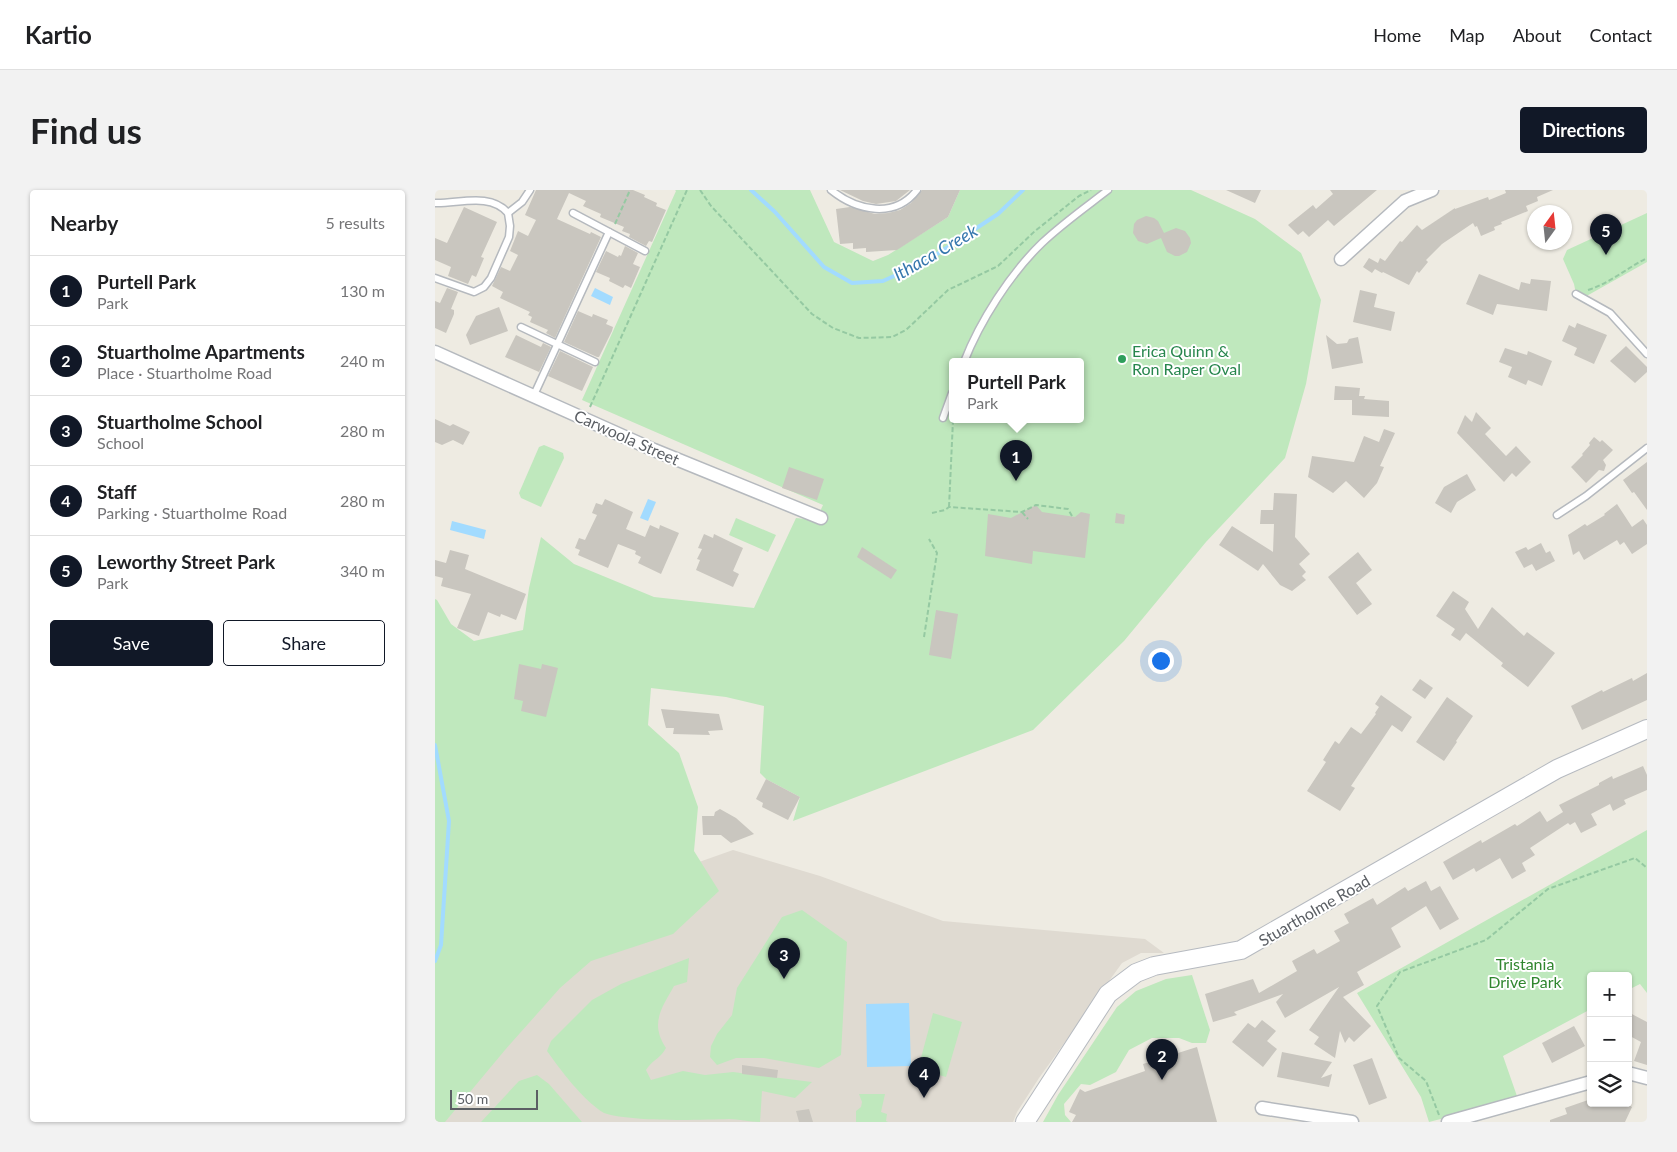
<!DOCTYPE html>
<meta charset="utf-8">
<style>
:root{--surface:#fff;--page:#f2f2f2;--text:#202124;--muted:#757577;--line:#e0e0e0;--accent:#111827}
body{margin:0;font-family:Lato,sans-serif;background:var(--page);color:var(--text)}
.controls{position:absolute;right:15px;bottom:15px;display:grid;overflow:hidden;border-radius:5px;box-shadow:0 1px 4px #0004}
.controls button{width:45px;height:45px;display:grid;place-items:center;padding:0;border:0;border-bottom:1px solid var(--line);background:var(--surface);color:var(--text);font:25px sans-serif}
.compass{position:absolute;left:1092px;top:15px;width:45px;height:45px;border-radius:50%;background:var(--surface);box-shadow:0 1px 4px #0004;rotate:15deg}
.scale{position:absolute;left:15px;bottom:12px;width:88px;box-sizing:border-box;padding-left:5px;border:2px solid #5b5f64;border-top:0;font-size:14px;line-height:18px;white-space:nowrap;color:#5b5f64;-webkit-text-stroke:4px #fff;paint-order:stroke}
.you{position:absolute;left:725px;top:470px;width:18px;height:18px;margin:-12px;border:4px solid #fff;border-radius:50%;background:#1a73e8;box-shadow:0 0 0 8px #1a73e833}
.badge{display:grid;place-items:center;width:32px;height:32px;border-radius:50%;background:var(--accent);color:#fff;font-size:16px;font-weight:700}
.pin{position:absolute;translate:-50% -41px;filter:drop-shadow(0 1px 2px #0008)}
.pin::after{content:'';position:absolute;top:26px;width:18px;height:15px;background:inherit;clip-path:polygon(0 0,100% 0,50% 100%)}
.popup{position:absolute;left:514px;top:168px;width:135px;height:65px;box-sizing:border-box;display:grid;place-content:center;border-radius:5px;background:var(--surface);filter:drop-shadow(0 1px 4px #0005);font-size:16px;white-space:nowrap;color:var(--muted)}
.popup b{font-size:19px;color:var(--text)}
.popup::after{content:'';position:absolute;left:50%;top:100%;margin-left:-10px;border:10px solid transparent;border-top-color:var(--surface)}
.list{margin:0;padding:0;list-style:none}
h2{display:flex;justify-content:space-between;align-items:center;height:65px;margin:0;padding:0 20px;font-size:21px}
h2 small{font-size:16px;font-weight:400;color:var(--muted)}
.list li{display:grid;grid-template-columns:32px 1fr auto;gap:15px;align-items:center;box-sizing:border-box;height:70px;padding:0 20px;border-top:1px solid var(--line)}
.list b{display:block;font-size:19px;white-space:nowrap}
.list p{margin:0;font-size:16px;white-space:nowrap;color:var(--muted)}
.list em{font-size:16px;font-style:normal;color:var(--muted)}
.actions{display:flex;gap:10px;padding:15px 20px}
.actions a{flex:1;padding:11px 0;border:1px solid var(--accent);border-radius:5px;text-align:center;font-size:18px;color:var(--accent)}
.actions .main{background:var(--accent);color:#fff}
.icon{flex:none;width:28px;height:28px;fill:none;stroke:currentColor;stroke-width:2;stroke-linecap:round;stroke-linejoin:round}
.map{position:relative;flex:none;width:1212px;height:932px;overflow:hidden;border-radius:5px}
header{display:flex;align-items:center;gap:30px;box-sizing:border-box;height:70px;padding:0 25px;background:var(--surface);border-bottom:1px solid var(--line)}
header strong{font-size:24px}
nav{display:flex;gap:28px;margin-inline-start:auto;font-size:18px}
.intro{display:flex;align-items:center;justify-content:space-between;box-sizing:border-box;height:120px;padding:0 30px}
h1{margin:0;font-size:35px}
.button{padding:12px 22px;border-radius:5px;background:var(--accent);color:#fff;font-size:18px;font-weight:700}
main{display:flex;gap:30px;padding:0 30px}
aside{flex:1;background:var(--surface);border-radius:5px;box-shadow:0 1px 4px #0004}
.map>svg:first-child{display:block}
.education{fill:#dfdad1}
.green{fill:#bfe8bd;fill-rule:evenodd}
.water{fill:#a2dbff}
.lines{fill:none;stroke-linecap:round;stroke-linejoin:round}
.stream{stroke:#a2dbff;stroke-width:4}
.building{fill:#c9c6bf}
.service-casing{stroke:#b5b9be;stroke-width:9}
.minor-casing{stroke:#b5b9be;stroke-width:15}
.secondary-casing{stroke:#b6bac0;stroke-width:20}
.path{stroke:#95c9a2;stroke-width:2;stroke-dasharray:5 2.5;stroke-linecap:butt}
.service{stroke:#fff;stroke-width:6}
.minor{stroke:#fff;stroke-width:12}
.secondary{stroke:#fff;stroke-width:18}
.leisure-dot{fill:#2e9e5b;stroke:#fff;stroke-width:2}
.labels{text-anchor:middle;dominant-baseline:central;stroke-width:4;stroke-linejoin:round;paint-order:stroke}
.leisure-label{font-size:16px;fill:#27864d;stroke:#fff;text-anchor:start}
.street-label{font-size:16px;fill:#5b5f64;stroke:#fff}
.park-label{font-size:16px;fill:#30862f;stroke:#fff}
.water-label{font-size:18px;font-style:italic;fill:#3677ae;stroke:#fff}
</style>
<header>
<strong>Kartio</strong>
<nav><a>Home</a><a>Map</a><a>About</a><a>Contact</a></nav>
</header>
<div class="intro"><h1>Find us</h1><a class="button">Directions</a></div>
<main>
<aside>
<h2>Nearby<small>5 results</small></h2>
<ul class="list">
<li><span class="badge">1</span><div><b>Purtell Park</b><p>Park</p></div><em>130 m</em></li>
<li><span class="badge">2</span><div><b>Stuartholme Apartments</b><p>Place · Stuartholme Road</p></div><em>240 m</em></li>
<li><span class="badge">3</span><div><b>Stuartholme School</b><p>School</p></div><em>280 m</em></li>
<li><span class="badge">4</span><div><b>Staff</b><p>Parking · Stuartholme Road</p></div><em>280 m</em></li>
<li><span class="badge">5</span><div><b>Leworthy Street Park</b><p>Park</p></div><em>340 m</em></li>
</ul>
<div class="actions"><a class="main">Save</a><a>Share</a></div>
</aside>
<div class="map">
<svg width="1212" height="932" viewBox="0 0 1212 932">
<rect width="100%" height="100%" fill="#eeebe2"/>
<path class="education" d="M298,660l87,26 123,45 202,18 19,14h-23l-19,10 -83,115 -22,34 -4,10h-578v-118l250,-137z"/>
<g class="green">
<path d="M240,0h135l24,52 39,19 15,-6 60,-38 12,-27h231l64,29 46,34 20,47 -15,84 -21,74 -79,84 -82,99 -91,89 -240,91 7,-24 -34,-18 -6,-6 4,-67 -38,-9 -75,-9 -3,37 31,28 19,54 -4,44 25,40 -46,43 -82,27 -31,27 -55,62 -60,72h-10v-523l2,1 14,24 23,17 49,-11 6,-42 12,-51 33,27 80,33 100,11 42,-90 20,2 7,-15 -241,-105 94,-209zM517,172h128v58h-128z"/>
<path d="M1212,23v49l-64,36 -7,-4 -2,-10 -11,-25 4,-9z"/>
<path d="M109,255l19,8 1,5 -23,49 -20,-9 -2,-5 20,-46z"/>
<path d="M301,328l40,17 -8,17 -39,-17z"/>
<path d="M1212,640v163l-7,-9 -12,6v-14h-37v33l-88,47 15,43 -89,23 -8,-25 -64,-104z"/>
<path d="M367,720l45,32 -6,113 -22,13 -55,-10h-28l-19,7 -7,-8 1,-11 6,-12 15,-19 5,-27 45,-71z"/>
<path d="M254,768l-2,24 -13,4c-13,23 -24,38 -8,62 -6,11 -14,12 -20,22l5,10 32,-9 22,4 28,-3 79,10 -17,16 -33,-7 -2,31c-11,0 -21,-3 -31,-3 -32,1 -98,3 -125,-6 -21,-13 -43,-42 -57,-62l4,-10 41,-41 29,-16z"/>
<path d="M757,785l18,55 -4,13h-14l-13,-5h-27l-23,12 -13,22 -26,13 -9,-1 -17,20 1,11 6,7h-28l15,-27 59,-88 19,-16 30,-12z"/>
<path d="M498,823l29,9 -16,55 -28,-8z"/>
<path d="M102,885l12,9 33,38h-101l38,-41z"/>
<path d="M424,904h26l-4,18 6,2 -1,7 2,1h-32v-11l5,-4 1,-5z"/>
</g>
<g class="water">
<path d="M160,98l18,9 -3,8 -19,-9z"/>
<path d="M213,309l8,3 -8,19 -8,-3z"/>
<path d="M17,331l34,9 -2,9 -34,-9z"/>
<path d="M474,813l2,63 -44,1 -1,-63z"/>
</g>
<g class="lines">
<g class="stream">
<path d="M316,0l24,22 49,55 28,16 31,-2 42,-19 73,-48 25,-24"/>
<path d="M0,555l14,76 -8,124 -6,16"/>
</g>
</g>
<g class="building">
<path d="M101,0h97l12,5 -1,2 13,6 -1,3 10,4 -14,32 -3,-1 -3,5 -17,-9 1,-3 -8,-3 2,-4 -24,-10 1,-3 -18,-8 3,-5 -17,-8 -12,26 33,15 1,-2 10,5 -46,101 -9,-5 2,-3 -18,-8 2,-5 -4,-2 2,-3 -30,-14 3,-6 -11,-6 9,-19 9,4 8,-16 -8,-4 8,-20 10,5 8,-16 -11,-5z"/>
<path d="M405,0h70l-14,11 -20,3 -13,-3z"/>
<path d="M487,0h38l-12,27 -51,33 -31,2v-4l-13,1v-6l-13,1 -4,-35 14,-2 25,7 13,-1 12,-3 11,-7z"/>
<path d="M791,0h35l-6,13z"/>
<path d="M895,0h47l-43,36 -6,-6 -19,17 -6,-6 -5,4 -10,-10 25,-20 3,4 17,-15z"/>
<path d="M1070,0h48l-16,7 1,4 -12,5 2,5 -27,11 1,2 -8,3 1,3 -14,6 -4,-10 -2,1 -2,-4 -31,21 -16,16 2,2 -9,11 -2,-2 -8,14 -26,-13 -1,1 -7,-4 -3,4 -9,-6 6,-9 9,5 2,-5 5,3 15,-20 2,1 15,-17 5,5 33,-22v1l33,-12 1,3 17,-7z"/>
<path d="M29,17l33,15 -16,35 3,1 -8,19 -4,-2 -4,9 -20,-8 3,-9 -16,-7v-22l12,5z"/>
<path d="M711,26l8,2 4,3 6,12 12,-5 9,3 5,7 1,5 -4,9 -8,4h-4l-8,-4 -6,-14 -14,6 -9,-3 -5,-8 1,-9 3,-4z"/>
<path d="M190,56l13,7 -5,11 7,3 -9,21 -6,-3 -2,3 -14,-7 1,-3 -14,-6 10,-21 12,6 1,-2 2,1z"/>
<path d="M1044,84l40,16 2,-8 9,2 1,-5 20,2 -4,30 -50,-7 -4,11 -27,-11z"/>
<path d="M12,98l11,4 -7,17 3,1v4l-8,19 -11,-5v-27l5,2z"/>
<path d="M925,100l17,4 -3,13 21,5 -4,19 -38,-9z"/>
<path d="M64,117l9,24 -38,14 -4,-10 10,-19z"/>
<path d="M143,121l14,6 1,-3 15,6 -2,4 7,3 -1,4 -13,26h-2l-33,-15z"/>
<path d="M1142,133l30,12 -13,29 -20,-9 3,-7 -15,-7 7,-16 6,3z"/>
<path d="M81,145l25,12 2,-4 8,4 -12,25 -34,-15z"/>
<path d="M891,145l11,9 10,-1 2,-4 9,-2 5,26 -31,6z"/>
<path d="M1191,156l21,21v5l-12,11 -25,-22z"/>
<path d="M1070,158l22,7 1,-4 24,10 -10,25 -14,-6 -2,5 -18,-8 4,-10 -13,-5z"/>
<path d="M125,161l33,16 -11,24 -34,-15z"/>
<path d="M900,196l25,2 -1,8h6l-1,3 25,2v16l-37,-2v-15h-18z"/>
<path d="M1041,222l15,16 -6,6 21,22 10,-10 15,16 -15,15 -4,-4 -8,9 -47,-49 8,-18 7,7z"/>
<path d="M0,229l15,7 3,-2 17,8 -7,13 -10,-5 -11,5 -7,-3z"/>
<path d="M949,239l11,4 -15,33 4,1 -7,16 -13,15 -18,-17 -13,12 -25,-16 4,-21 42,6 10,-26 15,6z"/>
<path d="M1159,247l6,5 2,-2 11,10 -10,10 3,5 -2,6 -5,-1 -13,13 -15,-16 12,-12 -1,-1 8,-9 -1,-2z"/>
<path d="M1212,272v48l-13,-18 -2,1 -9,-13z"/>
<path d="M354,277l35,12 -7,21 -35,-12z"/>
<path d="M1032,284l9,16 -19,12 -6,11 -16,-10 9,-16z"/>
<path d="M839,303l23,1 -2,43 15,17 -11,10 7,8 -4,4 4,4 -14,11 -12,-6 -17,-21 -5,7 -39,-26 13,-19 41,26 1,-28h-14l1,-14h12z"/>
<path d="M170,309l28,13 -7,17 19,8 5,-12 9,4 1,-4 19,8 -18,41 -23,-11 3,-6 -6,-3 1,-3 -18,-7 -10,24 -30,-13 2,-5 -5,-2 4,-10 6,2 12,-25 -5,-2 4,-10 6,2z"/>
<path d="M1182,314l15,23 11,-8 4,6v19l-15,10 -8,-12 -4,3 -3,-5 -33,20 -5,-9 -6,4 -5,-20 17,-11 2,2 18,-11 -1,-1z"/>
<path d="M601,315l6,7 33,5 6,-5 9,2 -5,44 -52,-7 -1,13 -47,-8 3,-42 23,4z"/>
<path d="M681,323l9,2 -1,9 -9,-1z"/>
<path d="M269,344l9,4 1,-4 29,14 -10,23 6,3 -6,13 -37,-17 4,-10 -3,-1 5,-10 -4,-1z"/>
<path d="M1106,353l5,10 4,-2 5,10 -19,10 -4,-7 -8,4 -9,-16 11,-5 2,3z"/>
<path d="M427,357l35,23 -6,9 -34,-22z"/>
<path d="M15,360l19,5 -4,14 61,25 -10,26 -15,-6 -1,3 -12,-5 -9,24 -22,-8 14,-34 -30,-8 2,-8 -8,-2v-16l11,3z"/>
<path d="M923,362l14,18 -16,13 16,21 -15,11 -29,-38z"/>
<path d="M1018,401l16,11 -4,7 13,20 14,-22 32,29 3,-4 28,21 -27,34 -27,-21 2,-3 -37,-30 -6,8 -9,-6 4,-6 -19,-13z"/>
<path d="M501,420l22,4 -7,45 -22,-4z"/>
<path d="M84,474l22,5 1,-5 16,4 -12,49 -25,-6 2,-10 -9,-2z"/>
<path d="M1212,483v27l-65,30 -11,-24 31,-16 1,2 29,-14 1,3z"/>
<path d="M985,489l13,9 -8,11 -13,-9z"/>
<path d="M946,505l31,22 -10,15 -10,-7 -41,61 4,2 -15,23 -33,-20 19,-29 -3,-2 12,-19 4,3 12,-17 10,7 15,-20 -1,-1 4,-6 -4,-3z"/>
<path d="M1012,507l26,19 -17,25 1,1 -13,19 -28,-19z"/>
<path d="M226,519l58,5 4,16 -15,1 2,4 -37,-1 1,-6h-8z"/>
<path d="M1208,576l4,9v15l-23,10 2,4 -13,7 -3,-7 -19,10 6,11 -16,8 -6,-11 -5,3 -2,-2 -38,25 5,7 -13,8 4,8 -14,8 -12,-21 -24,14 -2,-4 -21,12 -10,-18 38,-22 1,3 33,-19 2,2 23,-15 7,11 16,-10 -4,-7 40,-20v-2l13,-7 1,3z"/>
<path d="M331,589l34,18 -12,23 -26,-13 1,-4 -7,-4z"/>
<path d="M285,619l16,9 18,16 -23,9 -10,-8h-18l-1,-19h12l1,-4z"/>
<path d="M991,691l5,10 9,-5 19,33 -19,11 -14,-24 -35,22 10,19 -44,25 7,13 -21,12 28,29 -17,16 -5,-5 -4,6 -5,-12 -5,27 -21,-14 5,-7 -10,-7 30,-43 -54,31 -9,-16 7,-8 -49,18 3,3 -24,7 -8,-28 48,-15 6,14 38,-22 -5,-10 22,-12 3,5 23,-13 -6,-10 15,-8 -5,-9 29,-16 4,7 28,-18 3,4z"/>
<path d="M1193,822l19,10v43l-13,-4 7,-19 -13,-7z"/>
<path d="M827,830l14,11 -9,10 10,8 -14,18 -31,-25 16,-19 7,5z"/>
<path d="M1139,836l11,20 -33,17 -10,-20z"/>
<path d="M762,857l20,75h-145l4,-7 -7,-3 11,-23 5,3 60,-21 -2,-7z"/>
<path d="M847,862l50,10 -11,16 11,-4 -3,13 -52,-10z"/>
<path d="M937,868l15,40 -18,7 -16,-40z"/>
<path d="M307,875l36,5 -1,8 -35,-4z"/>
<path d="M1156,909v4h33l8,4 -7,15h-75v-2l17,-6 -2,-6z"/>
<path d="M374,919l4,13h-14l-3,-11z"/>
</g>
<g class="lines">
<g class="service-casing">
<g id="service">
<path d="M396,0c26,21 64,29 86,0"/>
<path d="M0,13c23,1 55,-11 73,10l2,13 -1,11 -18,41 -7,9 -10,5 -39,-14"/>
<path d="M73,23l14,-11 8,-12"/>
<path d="M138,23l72,38"/>
<path d="M1141,104l34,19 37,41"/>
<path d="M86,137l74,35"/>
<path d="M529,172c16,-41 46,-88 78,-119 20,-19 44,-36 66,-53"/>
<path d="M99,205l75,-163"/>
<path d="M508,228l9,-25"/>
<path d="M1122,325l29,-19 61,-48"/>
</g>
</g>
<g class="minor-casing">
<g id="minor">
<path d="M906,69l64,-58 27,-11"/>
<path d="M0,162l219,98 167,68"/>
<path d="M1193,883l19,5"/>
<path d="M827,918l90,14"/>
<path d="M1013,932l143,-40"/>
</g>
</g>
<g class="secondary-casing">
<path id="secondary" d="M590,932l83,-128 28,-21 18,-7 87,-16 316,-181 90,-40"/>
</g>
<g class="path">
<path d="M265,0l11,16 101,108 21,14 26,10 33,-1 14,-7 42,-40 50,-24 37,-35 44,-35 12,-6"/>
<path d="M180,34l15,-34"/>
<path d="M1153,100c22,-7 39,-22 59,-32"/>
<path d="M155,217l97,-217"/>
<path d="M514,317l4,-87"/>
<path d="M587,322l6,7"/>
<path d="M497,323l13,-3 4,-3 73,5 14,-7 32,4 4,7"/>
<path d="M489,447l13,-84 -8,-14"/>
<path d="M1004,925l-13,-34 -27,-23 -22,-52 23,-34 86,-32 62,-51 87,-31 12,10"/>
</g>
<use href="#service" class="service"/>
<use href="#minor" class="minor"/>
<use href="#secondary" class="secondary"/>
</g>
<circle class="leisure-dot" cx="687" cy="169" r="5"/>
<g class="labels">
<g class="leisure-label">
<text x="697" y="160">Erica Quinn &amp;<tspan x="697" dy="18">Ron Raper Oval</tspan></text>
</g>
<g class="street-label">
<text transform="translate(192 247) rotate(24)">Carwoola Street</text>
<text transform="translate(879 720) rotate(-30)">Stuartholme Road</text>
</g>
<g class="park-label">
<text x="1090" y="773">Tristania<tspan x="1090" dy="18">Drive Park</tspan></text>
</g>
<g class="water-label">
<text transform="translate(500 62) rotate(-30)">Ithaca Creek</text>
</g>
</g>
</svg>
<div class="controls">
<button>+</button>
<button>−</button>
<button><svg class="icon" aria-label="layers" viewBox="0 0 24 24"><path d="M12 4l9 5-9 5-9-5zM3 14l9 5 9-5"/></svg></button>
</div>
<svg class="compass" viewBox="-18 -18 36 36"><path d="M0-13l5 13h-10z" fill="#e53935"/><path d="M0 13l5-13h-10z" fill="#757577"/></svg>
<div class="scale">50 m</div>
<div class="you"></div>
<div class="pin badge" style="left:581px;top:291px">1</div>
<div class="popup"><b>Purtell Park</b>Park</div>
<div class="pin badge" style="left:727px;top:890px">2</div>
<div class="pin badge" style="left:349px;top:789px">3</div>
<div class="pin badge" style="left:489px;top:908px">4</div>
<div class="pin badge" style="left:1171px;top:65px">5</div>
</div>
</main>
